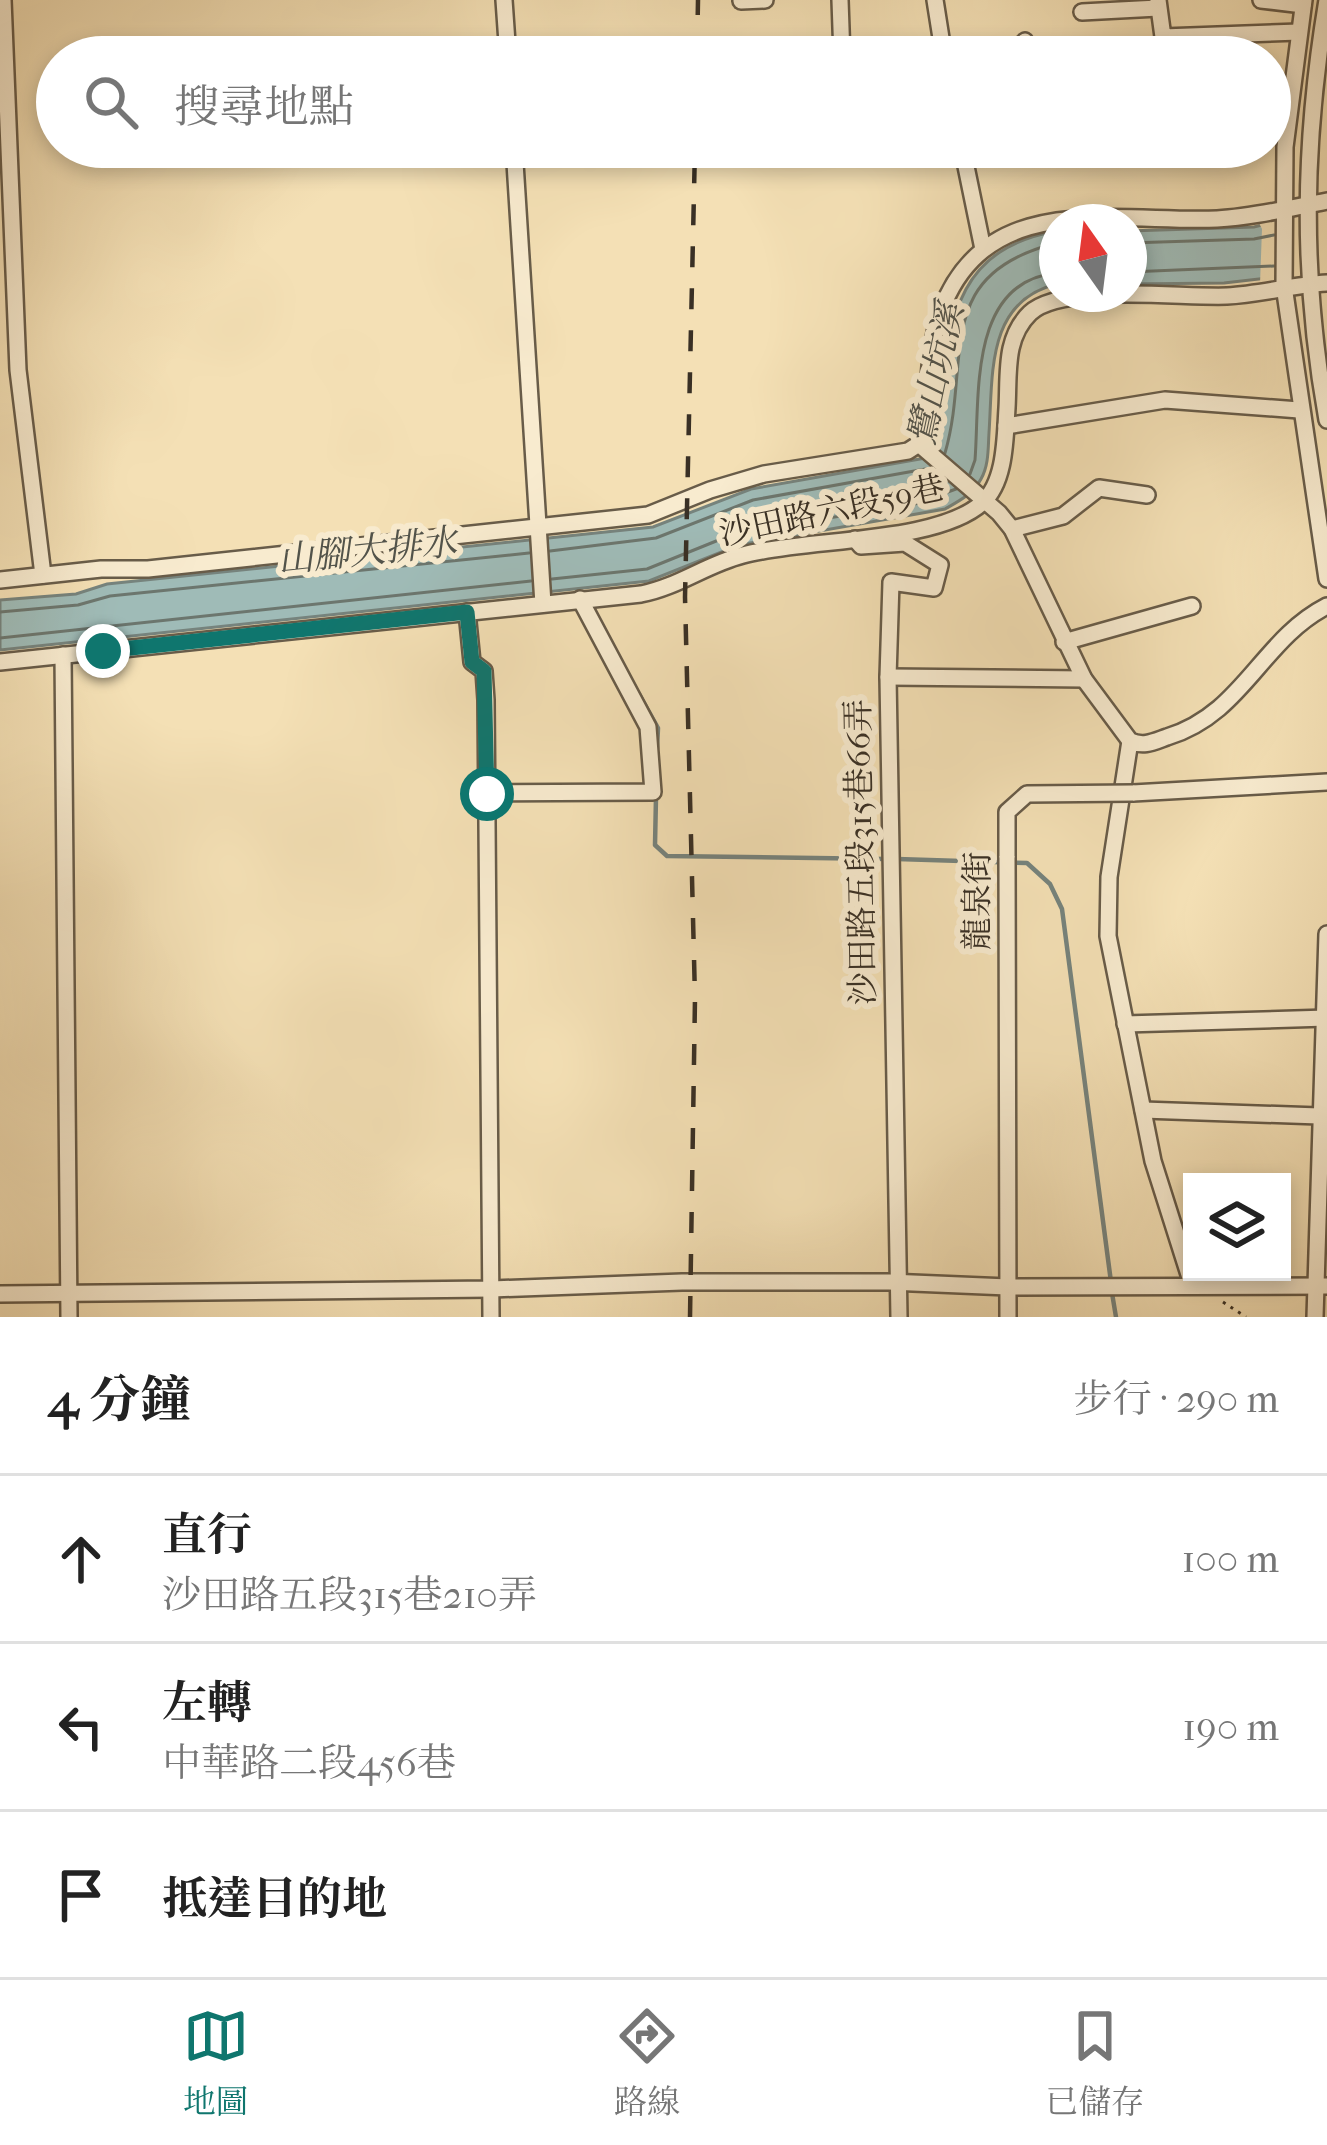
<!DOCTYPE html>
<html lang="zh-TW">
<meta charset="utf-8">
<style>
:root{--surface:#fff;--page:#f2f2f2;--text:#222;--muted:#767676;--line:#e0e0e0;--accent:#0f766e}
body{margin:0;font-family:"IM FELL French Canon","Noto Serif TC",serif;background:var(--page);color:var(--text)}
.controls{position:absolute;right:36px;bottom:36px;display:grid;overflow:hidden;border-radius:0px;box-shadow:0 6px 18px #0003}
.controls button{width:108px;height:108px;display:grid;place-items:center;padding:0;border:0;border-bottom:3px solid var(--line);background:var(--surface);color:var(--text);font:60px sans-serif}
.compass{position:absolute;left:1039px;top:204px;width:108px;height:108px;border-radius:50%;background:var(--surface);box-shadow:0 6px 18px #0003;rotate:346deg}
.stop{position:absolute;width:36px;height:36px;margin:-27px;border:9px solid #0f766e;border-radius:50%;background:#fff}
.stop.end{background:#0f766e;border-color:#fff;box-shadow:0 3px 12px #0008}
.list{margin:0;padding:0;list-style:none}
h2{display:flex;justify-content:space-between;align-items:center;height:156px;margin:0;padding:0 48px;font-size:51px}
h2 small{font-size:39px;font-weight:400;color:var(--muted)}
.list li{display:grid;grid-template-columns:78px 1fr auto;gap:36px;align-items:center;box-sizing:border-box;height:168px;padding:0 48px;border-top:3px solid var(--line)}
.list b{display:block;font-size:45px;white-space:nowrap}
.list p{margin:0;font-size:39px;white-space:nowrap;color:var(--muted)}
.list em{font-size:39px;font-style:normal;color:var(--muted)}
.icon{flex:none;width:66px;height:66px;fill:none;stroke:currentColor;stroke-width:2;stroke-linecap:round;stroke-linejoin:round}
.map{position:relative;flex:none;width:1327px;height:1317px;overflow:hidden}
.search{position:absolute;background:var(--surface);box-shadow:0 6px 18px #0003;left:36px;right:36px;top:36px;height:132px;display:flex;align-items:center;gap:30px;box-sizing:border-box;padding:0 42px;border-radius:66px;color:var(--muted);font-size:45px}
.sheet{height:660px;background:var(--surface)}
nav{display:flex;justify-content:space-around;align-items:center;box-sizing:border-box;height:168px;border-top:3px solid var(--line);background:var(--surface);font-size:33px;color:var(--muted)}
nav a{display:grid;justify-items:center;gap:6px}
nav .on{color:var(--accent)}
.map>svg:first-child{display:block}
.water{fill:#9fbbb7;stroke:#76837d;stroke-width:3}
.pier{fill:#f4e0b5}
.lines{fill:none;stroke-linecap:round;stroke-linejoin:round}
.shore{stroke:#6c766e;stroke-width:3}
.stream{stroke:#76837d;stroke-width:4.5}
.minor-casing{stroke:#685c49;stroke-width:20}
.path{stroke:#393025;stroke-width:3;stroke-dasharray:3 6;stroke-linecap:butt}
.minor{stroke:#f8ebcf;stroke-width:15}
.rail{stroke:#393025;stroke-width:4.5;stroke-dasharray:21 21;stroke-linecap:butt}
.minor-bridge-casing{stroke:#685c49;stroke-width:20;stroke-linecap:butt}
.minor-bridge{stroke:#f8ebcf;stroke-width:15}
.route{stroke:#0f766e;stroke-width:15}
.labels{text-anchor:middle;dominant-baseline:central;stroke-width:12;stroke-linejoin:round;paint-order:stroke}
.street-label{font-size:33px;fill:#393025;stroke:#f8ebcf}
.water-label{font-size:36px;font-style:italic;fill:#52534a;stroke:#f8ebcf}
</style>
<div class="map">
<svg width="1327" height="1317" viewBox="0 0 1327 1317">
<rect width="100%" height="100%" fill="#f4e0b5"/>
<filter id="stains"><feTurbulence type="fractalNoise" baseFrequency=".00167" numOctaves="4"/><feColorMatrix values="0 0 0 0 .2 0 0 0 0 .09 0 0 0 0 .02 0 0 0 .5 -.17"/></filter>
<radialGradient id="worn" r=".72"><stop offset=".6" stop-color="#630" stop-opacity="0"/><stop offset="1" stop-color="#630" stop-opacity=".3"/></radialGradient>
<g class="water">
<path d="M1327,209v62l-103,12 -95,1v-53l125,-4z"/>
<path d="M1057,231v53c-71,17 -64,90 -68,149 -1,15 0,32 -8,46 -8,15 -22,22 -36,30l-206,36 -90,36 -649,69v-50l76,-6 31,-10 546,-57 98,-38 174,-31c15,-18 14,-39 16,-61 9,-83 19,-149 116,-166z"/>
</g>
<path class="pier" d="M1327,203v74l-67,7 2,-55 -4,-8z"/>
<g class="lines">
<g class="shore">
<path d="M1129,243l125,-4 20,-4"/>
<path d="M1129,272l145,-6"/>
<path d="M945,453c27,-92 -15,-179 112,-210"/>
<path d="M970,474l5,-14c5,-64 -7,-179 82,-187"/>
<path d="M550,551l106,-13 97,-38 178,-32"/>
<path d="M552,579l95,-10 89,-36 179,-29 41,-15"/>
<path d="M0,612l78,-7 32,-9 419,-43"/>
<path d="M0,638l531,-57"/>
</g>
<g class="stream">
<path d="M639,694l19,34 -1,21"/>
<path d="M656,797l-1,48 12,11 219,3"/>
<path d="M897,859l130,4 23,21 12,25 49,373"/>
<path d="M1112,1293l4,24"/>
</g>
<g class="minor-casing">
<g id="minor">
<path d="M3,0l15,370 25,205"/>
<path d="M504,0l4,57"/>
<path d="M840,0l2,57"/>
<path d="M935,0l9,57"/>
<path d="M1158,0l5,37 136,-5"/>
<path d="M1261,0l42,5"/>
<path d="M1304,0l-19,147 -1,139 43,293"/>
<path d="M1327,0c-24,144 -26,275 0,420"/>
<path d="M741,1l24,-1"/>
<path d="M1082,12l76,-4"/>
<path d="M1025,41l6,16"/>
<path d="M514,147l29,457"/>
<path d="M962,147l21,102"/>
<path d="M1006,426l159,-26 134,10"/>
<path d="M920,445l79,68 13,16 72,150 46,62c14,6 23,1 37,-4 76,-23 94,-97 160,-131"/>
<path d="M1012,529l51,-13 36,-28 48,7"/>
<path d="M855,539l6,7 44,-3 35,22 -6,23 -43,-6 -3,95 11,640"/>
<path d="M0,580l101,-11h47l500,-54 62,-25 54,-16 144,-23 17,-11c4,-42 2,-89 16,-129 45,-122 175,-88 276,-92 37,-2 73,-11 110,-18"/>
<path d="M467,612l5,50 12,9 2,29 5,617"/>
<path d="M1064,642l128,-36"/>
<path d="M63,655l6,662"/>
<path d="M0,662l641,-68c37,-7 66,-30 102,-39 64,-17 193,-11 239,-52 24,-21 23,-66 25,-95 2,-34 -3,-70 23,-95 32,-30 151,-15 197,-17 34,-2 66,-11 100,-13"/>
<path d="M888,677l196,2"/>
<path d="M1130,741l-21,136 -1,59 45,225 39,123"/>
<path d="M487,793l166,-1 -5,-65 -68,-128"/>
<path d="M1133,793l194,-11"/>
<path d="M1007,856l1,461"/>
<path d="M1125,1024l202,-6"/>
<path d="M1143,1110l176,6"/>
<path d="M0,1294l492,-5 190,-7h207l119,5 319,-1"/>
<path d="M1315,1317l12,-383"/>
</g>
</g>
<path class="path" d="M1223,1302l23,15"/>
<use href="#minor" class="minor"/>
<g class="rail">
<path d="M697,57l1,-57"/>
<path d="M690,1317l5,-319 -10,-401 10,-450"/>
</g>
<g class="minor-bridge-casing">
<path id="minor-bridge" d="M1007,856v-44l20,-18 106,-1"/>
</g>
<use href="#minor-bridge" class="minor-bridge"/>
</g>
<g class="lines">
<path class="route" d="M103,651l364,-39 5,50 12,9 3,123"/>
</g>
<g class="labels">
<g class="street-label">
<text transform="translate(832 511) rotate(-12)">沙田路六段59巷</text>
<text transform="translate(861 852) rotate(-91)">沙田路五段315巷66弄</text>
<text transform="translate(977 901) rotate(-90)">龍泉街</text>
</g>
<g class="water-label">
<text transform="translate(936 374) rotate(-78)">鷺山坑溪</text>
<text transform="translate(367 551) rotate(-6)">山腳大排水</text>
</g>
</g>
<rect width="100%" height="100%" filter="url(#stains)"/>
<rect width="100%" height="100%" fill="url(#worn)"/>
</svg>
<div class="controls">
<button><svg class="icon" aria-label="layers" viewBox="0 0 24 24"><path d="M12 4l9 5-9 5-9-5zM3 14l9 5 9-5"/></svg></button>
</div>
<svg class="compass" viewBox="-18 -18 36 36"><path d="M0-13l5 13h-10z" fill="#e53935"/><path d="M0 13l5-13h-10z" fill="#767676"/></svg>
<div class="stop" style="left:487px;top:794px"></div>
<div class="stop end" style="left:103px;top:651px"></div>
<div class="search"><svg class="icon" aria-label="search" viewBox="0 0 24 24"><circle cx="10" cy="10" r="6"/><path d="M15 15l6 6"/></svg>搜尋地點</div>
</div>
<section class="sheet">
<h2>4 分鐘<small>步行 · 290 m</small></h2>
<ul class="list">
<li><svg class="icon" aria-label="ahead" viewBox="0 0 24 24"><path d="M12 20V5M6 11l6-6 6 6"/></svg><div><b>直行</b><p>沙田路五段315巷210弄</p></div><em>100 m</em></li>
<li><svg class="icon" aria-label="left" viewBox="0 0 24 24"><path d="M17 20v-9H6M10 6l-5 5 5 5"/></svg><div><b>左轉</b><p>中華路二段456巷</p></div><em>190 m</em></li>
<li><svg class="icon" aria-label="arrive" viewBox="0 0 24 24"><path d="M6 21V4h12l-3 4 3 4H6"/></svg><div><b>抵達目的地</b></div></li>
</ul>
</section>
<nav>
<a class="on"><svg class="icon" aria-label="map" viewBox="0 0 24 24"><path d="M3 6l6-2 6 2 6-2v14l-6 2-6-2-6 2zM9 4v14M15 6v14"/></svg>地圖</a>
<a><svg class="icon" aria-label="directions" viewBox="0 0 24 24"><path d="M12 3l9 9-9 9-9-9zM9 14v-3h6M13 9l2 2-2 2"/></svg>路線</a>
<a><svg class="icon" aria-label="saved" viewBox="0 0 24 24"><path d="M7 4h10v16l-5-4-5 4z"/></svg>已儲存</a>
</nav>
